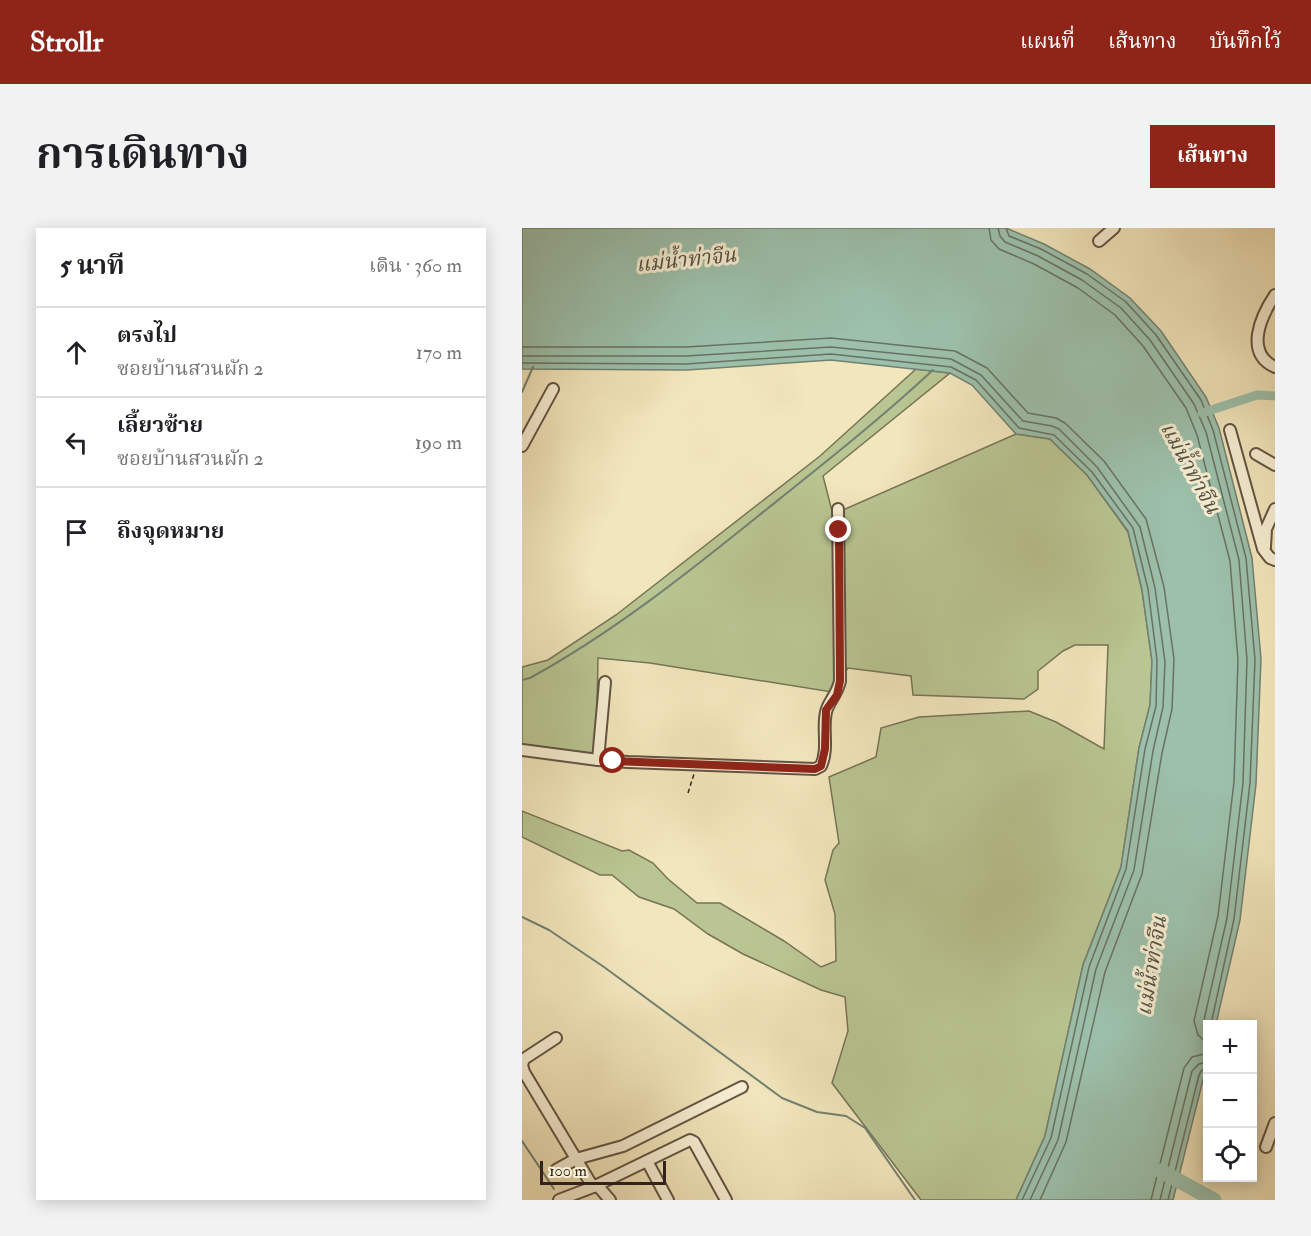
<!DOCTYPE html>
<html lang="th">
<meta charset="utf-8">
<style>
:root{--surface:#fff;--page:#f2f2f2;--text:#202124;--muted:#757577;--line:#e0e0e0;--accent:#8f2418}
body{margin:0;font-family:"IM FELL Double Pica","Noto Serif Thai",serif;background:var(--page);color:var(--text)}
.controls{position:absolute;right:18px;bottom:18px;display:grid;overflow:hidden;border-radius:0px;box-shadow:0 3px 15px #0003}
.controls button{width:54px;height:54px;display:grid;place-items:center;padding:0;border:0;border-bottom:2px solid var(--line);background:var(--surface);color:var(--text);font:30px sans-serif}
.scale{position:absolute;left:18px;bottom:15px;width:126px;box-sizing:border-box;padding-left:6px;border:3px solid #33231b;border-top:0;font-size:16px;line-height:21px;white-space:nowrap;color:#33231b;-webkit-text-stroke:4px #f7efd3;paint-order:stroke}
.stop{position:absolute;width:18px;height:18px;margin:-14px;border:4px solid #8f2418;border-radius:50%;background:#fff}
.stop.end{background:#8f2418;border-color:#fff;box-shadow:0 2px 6px #0008}
.list{margin:0;padding:0;list-style:none}
h2{display:flex;justify-content:space-between;align-items:center;height:78px;margin:0;padding:0 24px;font-size:26px}
h2 small{font-size:20px;font-weight:400;color:var(--muted)}
.list li{display:grid;grid-template-columns:39px 1fr auto;gap:18px;align-items:center;box-sizing:border-box;height:90px;padding:0 24px;border-top:2px solid var(--line)}
.list b{display:block;font-size:22px;white-space:nowrap}
.list p{margin:0;font-size:20px;white-space:nowrap;color:var(--muted)}
.list em{font-size:20px;font-style:normal;color:var(--muted)}
.icon{flex:none;width:33px;height:33px;fill:none;stroke:currentColor;stroke-width:2;stroke-linecap:round;stroke-linejoin:round}
.map{position:relative;flex:none;width:753px;height:972px;overflow:hidden;border-radius:0px}
header{display:flex;align-items:center;gap:36px;box-sizing:border-box;height:84px;padding:0 30px;background:var(--accent);color:#fff}
header strong{font-size:28px}
nav{display:flex;gap:33px;margin-inline-start:auto;font-size:21px}
.intro{display:flex;align-items:center;justify-content:space-between;box-sizing:border-box;height:144px;padding:0 36px}
h1{margin:0;font-size:42px}
.button{padding:15px 27px;border-radius:0px;background:var(--accent);color:#fff;font-size:21px;font-weight:700}
main{display:flex;gap:36px;padding:0 36px}
aside{flex:1;background:var(--surface);border-radius:0px;box-shadow:0 3px 15px #0003}
.map>svg:first-child{display:block}
.green{fill:#b9c592;stroke:#767456;stroke-width:1.5}
.water{fill:#9cc0ab;stroke:#728171;stroke-width:1.5}
.lines{fill:none;stroke-linecap:round;stroke-linejoin:round}
.shore{stroke:#687263;stroke-width:1.5}
.stream{stroke:#728171;stroke-width:2}
.canal{stroke:#9cc0ab;stroke-width:9}
.river{stroke:#9cc0ab;stroke-width:15}
.minor-casing{stroke:#635443;stroke-width:14}
.path{stroke:#33231b;stroke-width:1.5;stroke-dasharray:4.5 3;stroke-linecap:butt}
.minor{stroke:#f7efd3;stroke-width:10}
.route{stroke:#8f2418;stroke-width:8}
.labels{text-anchor:middle;dominant-baseline:central;stroke-width:6;stroke-linejoin:round;paint-order:stroke}
.water-label{font-size:21px;font-style:italic;fill:#525246;stroke:#f7efd3}
</style>
<header>
<strong>Strollr</strong>
<nav><a>แผนที่</a><a>เส้นทาง</a><a>บันทึกไว้</a></nav>
</header>
<div class="intro"><h1>การเดินทาง</h1><a class="button">เส้นทาง</a></div>
<main>
<aside>
<h2>5 นาที<small>เดิน · 360 m</small></h2>
<ul class="list">
<li><svg class="icon" aria-label="ahead" viewBox="0 0 24 24"><path d="M12 20V5M6 11l6-6 6 6"/></svg><div><b>ตรงไป</b><p>ซอยบ้านสวนผัก 2</p></div><em>170 m</em></li>
<li><svg class="icon" aria-label="left" viewBox="0 0 24 24"><path d="M17 20v-9H6M10 6l-5 5 5 5"/></svg><div><b>เลี้ยวซ้าย</b><p>ซอยบ้านสวนผัก 2</p></div><em>190 m</em></li>
<li><svg class="icon" aria-label="arrive" viewBox="0 0 24 24"><path d="M6 21V4h12l-3 4 3 4H6"/></svg><div><b>ถึงจุดหมาย</b></div></li>
</ul>
</aside>
<div class="map">
<svg width="753" height="972" viewBox="0 0 753 972">
<rect width="100%" height="100%" fill="#f2e6bc"/>
<filter id="stains"><feTurbulence type="fractalNoise" baseFrequency=".00333" numOctaves="4"/><feColorMatrix values="0 0 0 0 .2 0 0 0 0 .09 0 0 0 0 .02 0 0 0 .5 -.17"/></filter>
<radialGradient id="worn" r=".72"><stop offset=".6" stop-color="#630" stop-opacity="0"/><stop offset="1" stop-color="#630" stop-opacity=".3"/></radialGradient>
<path class="green" d="M394,141l34,4 -127,103 9,35 11,-1 173,-76 34,5 37,36 41,57 14,58 10,71 -2,44 -11,43 -18,119 -38,98 -38,171 -29,64h-95l-89,-117 16,-52 -3,-34 -24,-7 -78,-36 -35,-20 -34,-25 -35,-12 -27,-22h-12l-78,-38v-26l100,40 7,-1 24,13 15,16 29,24h23l64,38 37,26 15,-6 -1,-47 -10,-34 8,-30 6,-7 -10,-66 47,-20 5,-29 38,-11 110,-6 27,11 48,27 4,-104h-33l-12,6 -25,20v18l-14,10 -111,-4 -2,-19 -63,-8 -16,24 -182,-29 -52,-5 -2,96 -74,-10v-77l26,-7 68,-45 204,-159z"/>
<path class="water" d="M0,0h484l38,16 46,25 40,29 31,33 45,66 13,31 33,130 9,101 -5,125 -16,136 -24,104h-8l-1,40 -34,136h-157l29,-64 38,-171 38,-98 18,-119 11,-43 2,-44 -10,-71 -14,-59 -41,-56 -37,-36 -34,-5 -44,-49 -22,-12 -119,-13 -144,10 -165,-1z"/>
<g class="lines">
<g class="shore">
<path d="M467,0l2,12 8,9 35,15 44,24 37,27 28,31 43,62 11,27 33,126 8,99 -4,122 -16,134 -24,105 4,14 10,9"/>
<path d="M476,0l2,8 5,6 33,14 44,24 39,28 29,32 44,64 12,28 33,128 8,100 -4,123 -16,135 -23,102v8l4,5"/>
<path d="M484,0l3,8 32,13 46,25 39,28 30,33 45,65 12,30 33,128 9,102 -5,123 -16,136 -23,105"/>
<path d="M0,119h164l145,-9 124,13 32,17 41,45 28,5 9,5 39,38 42,58 18,68 10,72 -2,50 -10,44 -20,121 -37,98 -39,170 -26,58"/>
<path d="M0,128h164l145,-9 120,12 30,16 42,46 29,5 7,3 38,38 43,60 15,61 10,74 -2,45 -10,44 -19,119 -38,99 -38,171 -28,60"/>
<path d="M0,135l164,1 145,-10 120,13 25,13 43,48 35,7 38,37 41,56 15,61 9,71 -1,46 -11,43 -19,120 -37,98 -38,171 -29,62"/>
<path d="M629,972l33,-132 8,-11 16,-4"/>
<path d="M638,972l32,-129 7,-7 9,-2"/>
<path d="M646,972l31,-125 3,-5h6"/>
</g>
<g class="stream">
<path d="M0,164l11,-25"/>
<path d="M0,452l8,-2c82,-45 155,-103 227,-161 60,-48 120,-95 176,-147"/>
<path d="M0,689l27,13 55,37 178,131 35,14 29,4 19,12 50,72"/>
<path d="M0,913l32,48"/>
</g>
<path class="canal" d="M680,185l55,-18 18,1"/>
<path class="river" d="M639,943l53,29"/>
<g class="minor-casing">
<g id="minor">
<path d="M577,13l15,-13"/>
<path d="M753,67c-14,21 -31,58 0,72"/>
<path d="M708,202l33,119 7,9 5,2"/>
<path d="M0,218l31,-57"/>
<path d="M734,226l19,11"/>
<path d="M743,319l1,-18 9,-20"/>
<path d="M0,522l76,10 30,2 187,7 6,-3c8,-18 1,-36 5,-54 2,-10 11,-17 14,-31l-2,-172"/>
<path d="M76,532l7,-78"/>
<path d="M34,810l-32,21 -2,6 2,7 69,115"/>
<path d="M744,919l9,-24"/>
<path d="M125,933l21,39"/>
<path d="M34,942l20,-11 47,-13 119,-59"/>
<path d="M75,957l13,15"/>
<path d="M37,972l34,-13 97,-47 4,2 32,58"/>
</g>
</g>
<path class="path" d="M166,565l6,-19"/>
<use href="#minor" class="minor"/>
</g>
<g class="lines">
<path class="route" d="M91,533l202,8 6,-3 4,-17 1,-39 11,-15 3,-14 -1,-151"/>
</g>
<g class="labels">
<g class="water-label">
<text transform="translate(164 32) rotate(-6)">แม่น้ำท่าจีน</text>
<text transform="translate(668 240) rotate(61)">แม่น้ำท่าจีน</text>
<text transform="translate(630 738) rotate(-81)">แม่น้ำท่าจีน</text>
</g>
</g>
<rect width="100%" height="100%" filter="url(#stains)"/>
<rect width="100%" height="100%" fill="url(#worn)"/>
</svg>
<div class="controls">
<button>+</button>
<button>−</button>
<button><svg class="icon" aria-label="locate" viewBox="0 0 24 24"><circle cx="12" cy="12" r="6"/><path d="M12 2v4M12 18v4M2 12h4M18 12h4"/></svg></button>
</div>
<div class="scale">100 m</div>
<div class="stop" style="left:91px;top:533px"></div>
<div class="stop end" style="left:317px;top:302px"></div>
</div>
</main>
